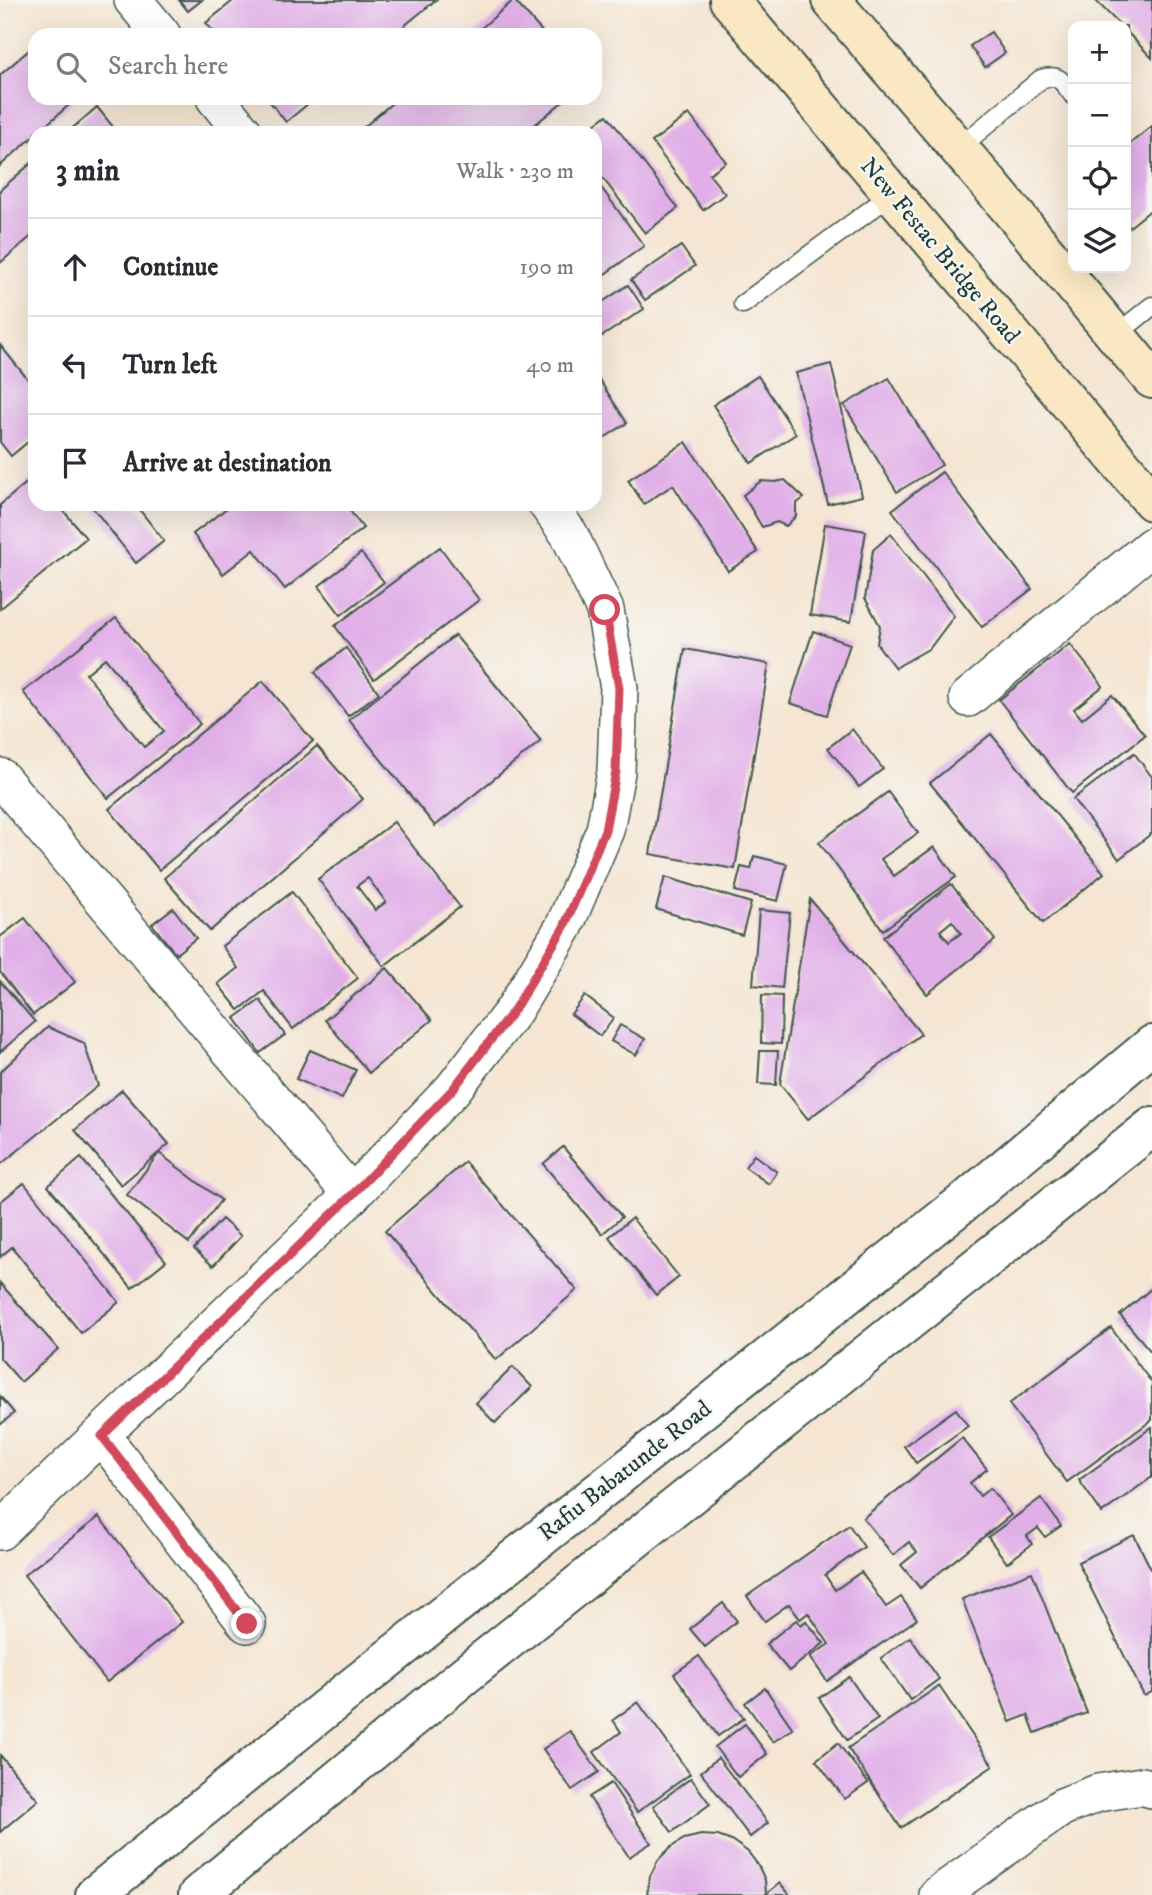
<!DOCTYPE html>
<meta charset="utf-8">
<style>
:root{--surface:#fff;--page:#f2f2f3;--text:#2b2b33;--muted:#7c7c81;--line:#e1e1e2}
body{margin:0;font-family:"IM FELL DW Pica",serif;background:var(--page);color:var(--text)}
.controls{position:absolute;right:21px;top:21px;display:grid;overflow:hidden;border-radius:14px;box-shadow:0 7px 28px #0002}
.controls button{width:63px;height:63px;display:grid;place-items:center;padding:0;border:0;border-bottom:2px solid var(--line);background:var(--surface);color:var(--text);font:35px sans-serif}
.stop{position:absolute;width:21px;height:21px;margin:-16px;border:5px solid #d1495b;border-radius:50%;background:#fff}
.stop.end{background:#d1495b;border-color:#fff;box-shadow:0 2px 7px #0008}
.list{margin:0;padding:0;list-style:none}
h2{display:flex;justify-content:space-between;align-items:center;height:91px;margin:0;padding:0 28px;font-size:30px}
h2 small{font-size:23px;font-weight:400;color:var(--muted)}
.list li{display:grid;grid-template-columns:46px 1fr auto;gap:21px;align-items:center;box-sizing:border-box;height:98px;padding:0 28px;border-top:2px solid var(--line)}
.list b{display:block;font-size:26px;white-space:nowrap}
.list em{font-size:23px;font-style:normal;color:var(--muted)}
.icon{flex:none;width:38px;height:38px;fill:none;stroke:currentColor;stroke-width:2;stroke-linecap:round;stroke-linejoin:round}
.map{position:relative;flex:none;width:1152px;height:1895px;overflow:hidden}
.search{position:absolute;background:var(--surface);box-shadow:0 7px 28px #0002;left:28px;top:28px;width:574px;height:77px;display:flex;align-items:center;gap:18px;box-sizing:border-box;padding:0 24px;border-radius:21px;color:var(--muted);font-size:26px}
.panel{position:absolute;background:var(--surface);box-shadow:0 7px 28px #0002;left:28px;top:126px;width:574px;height:385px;border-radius:21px}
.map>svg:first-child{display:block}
.building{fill:#e1afe8;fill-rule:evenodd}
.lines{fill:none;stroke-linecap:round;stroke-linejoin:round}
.service-casing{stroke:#3f564c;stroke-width:21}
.minor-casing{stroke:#3f564c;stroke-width:40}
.tertiary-casing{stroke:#3f564c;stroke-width:42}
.secondary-casing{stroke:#3f564c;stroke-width:42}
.service{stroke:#fff;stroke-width:18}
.minor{stroke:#fff;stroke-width:37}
.tertiary{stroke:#fff;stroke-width:38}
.secondary{stroke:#fae7c3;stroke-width:38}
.route{stroke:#d1495b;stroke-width:9}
.labels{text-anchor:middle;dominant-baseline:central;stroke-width:5;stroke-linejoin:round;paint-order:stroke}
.street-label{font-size:24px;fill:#1f3d34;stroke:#f6f6f2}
</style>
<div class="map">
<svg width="1152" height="1895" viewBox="0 0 1152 1895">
<rect width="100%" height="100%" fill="#f6f6f2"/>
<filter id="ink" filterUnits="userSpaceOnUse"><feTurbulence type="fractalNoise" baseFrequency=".0143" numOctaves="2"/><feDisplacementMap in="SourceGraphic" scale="14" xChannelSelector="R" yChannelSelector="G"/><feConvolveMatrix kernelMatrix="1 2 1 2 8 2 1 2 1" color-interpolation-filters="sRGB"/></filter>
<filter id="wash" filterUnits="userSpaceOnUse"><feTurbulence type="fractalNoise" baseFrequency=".00686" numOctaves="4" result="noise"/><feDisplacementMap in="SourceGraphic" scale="28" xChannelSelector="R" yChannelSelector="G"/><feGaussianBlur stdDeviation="1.57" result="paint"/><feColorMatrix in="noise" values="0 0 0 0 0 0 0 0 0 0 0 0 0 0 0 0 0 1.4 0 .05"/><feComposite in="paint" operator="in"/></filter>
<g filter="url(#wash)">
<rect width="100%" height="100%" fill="#f5e5d2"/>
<g id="blocks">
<g class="building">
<path d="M179,0h23l-14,11z"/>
<path d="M234,0h202l-43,35h-177l-10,-12z"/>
<path d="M514,0l31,35h-72z"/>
<path d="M1095,0h57v58l-26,-27v-5h-5z"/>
<path d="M991,32l14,21 -20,14 -15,-21z"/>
<path d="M35,45v53h42l-40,35h-2v2l-35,31v-91z"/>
<path d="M267,98h48l-29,24z"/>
<path d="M398,98h169l-42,35h-168z"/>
<path d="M97,107l21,26h-51z"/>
<path d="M689,114l37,48 -17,12 16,20 -22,16 -51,-68z"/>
<path d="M607,115l71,93 -33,25 -50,-65v-35h-11z"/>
<path d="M1152,126v83l-26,21v-83z"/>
<path d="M35,160v73l-35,30v-73z"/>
<path d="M595,179l49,67 -49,35z"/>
<path d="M681,246l14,20 -50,34 -14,-20z"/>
<path d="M628,285l16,24 -49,32v-34z"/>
<path d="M0,345l35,43v48l-24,20 -11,-14z"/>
<path d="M831,364l31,132 -34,8 -32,-131z"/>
<path d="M595,373l32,50 -32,21z"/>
<path d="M758,376l38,58 -45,29 -38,-58z"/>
<path d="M889,378l53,87 -45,27 -53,-87z"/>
<path d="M686,442l72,110 -30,19 -55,-86 -29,19 -16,-24z"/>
<path d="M942,472l90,117 -50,38 -90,-117z"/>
<path d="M35,476v28h23l28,34 -86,71v-104z"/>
<path d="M785,480l19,18 -8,6v12l-10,10 -9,-4 -15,5 -19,-32 18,-14 15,1z"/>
<path d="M90,504h45l29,37 -28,22z"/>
<path d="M232,504h118l-3,3 16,21 -78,61 -31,-39 -31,24 -30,-40z"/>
<path d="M825,524l41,7 -15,91 -41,-7z"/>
<path d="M891,534l63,82 -24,32 -35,20 -18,-24 3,-18 -15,-28 8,-48z"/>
<path d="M440,547l39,53 -105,79 -39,-53z"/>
<path d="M361,553l23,29 -43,33 -22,-29z"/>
<path d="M116,618l84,106 -92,74 -85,-106zM105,658l59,73 -20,16 -58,-73z"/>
<path d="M813,631l37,13 -23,71 -37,-12z"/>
<path d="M455,635l86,106 -106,85 -86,-106z"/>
<path d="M1070,644l33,42 -29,23 8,10 30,-24 33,40 -73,58 -73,-93z"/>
<path d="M346,648l33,45 -31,23 -33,-44z"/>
<path d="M685,649l84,15 -34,205 -85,-15z"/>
<path d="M263,681l50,60 -154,129 -50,-61z"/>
<path d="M852,729l31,40 -24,18 -31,-39z"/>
<path d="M991,734l113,139 -61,50 -113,-140z"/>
<path d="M317,746l46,53 -153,132 -46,-53z"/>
<path d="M1134,753l18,24v56l-33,26 -46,-60z"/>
<path d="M888,792l30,41 -37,26 13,17 40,-29 22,30 -73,53 -64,-88z"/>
<path d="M394,822l66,85 -76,59 -66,-87zM368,878l18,24 -11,8 -18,-24z"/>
<path d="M754,856l33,8 -9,37 -43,-10 6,-24 10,2z"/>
<path d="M665,877l86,26 -9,32 -86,-26z"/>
<path d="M951,884l44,56 -68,54 -44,-57zM952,921l9,12 -12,9 -9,-11z"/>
<path d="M292,892l66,86 -65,51 -29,-38 -25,19 -21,-26 20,-16 -16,-22z"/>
<path d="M810,899l111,135 -113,85 -28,-35z"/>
<path d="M173,908l23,30 -20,16 -24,-30z"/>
<path d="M759,910l31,3 -8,75 -29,-3z"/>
<path d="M25,918l50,64 -42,33 -33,-43v-35z"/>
<path d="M387,968l45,52 -63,53 -44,-53z"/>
<path d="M0,981l35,41 -35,30z"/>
<path d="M762,995l20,1 -1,48 -20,-1z"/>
<path d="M585,996l29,22 -14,18 -29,-22z"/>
<path d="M260,1000l25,35 -25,18 -25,-35z"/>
<path d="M620,1025l25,14 -9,16 -25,-14z"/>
<path d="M48,1027l36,16 14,43 -98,79v-93z"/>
<path d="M310,1050l46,20 -14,29 -46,-20z"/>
<path d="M760,1051h18l-2,34 -18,-1z"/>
<path d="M122,1090l47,54 -48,41 -46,-55z"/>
<path d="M563,1147l59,70 -20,17 -59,-70z"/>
<path d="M159,1153l62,47 -32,43 -62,-48z"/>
<path d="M754,1155l23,17 -8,12 -24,-17z"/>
<path d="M81,1158l85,103 -34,27 -84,-102z"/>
<path d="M465,1162l112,128 -81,70 -111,-129z"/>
<path d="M24,1183l95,119 -38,31 -69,-86 -12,10v-55z"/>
<path d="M632,1218l47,59 -23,18 -47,-58z"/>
<path d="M222,1219l19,17 -28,30 -19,-17z"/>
<path d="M0,1283l58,66 -37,33 -21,-24z"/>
<path d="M1152,1288v65l-32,-38z"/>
<path d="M1111,1328l41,55v37l-85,62 -58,-78z"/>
<path d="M513,1367l19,20 -37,36 -19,-20z"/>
<path d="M0,1396l14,17 -14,12z"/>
<path d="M956,1409l12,17 -52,37 -12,-17z"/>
<path d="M1152,1427v50l-50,36 -23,-33z"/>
<path d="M962,1438l25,31 -17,14 10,13 10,-8 21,27 -91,73 -19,-23 16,-13 -8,-10 -16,13 -30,-37z"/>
<path d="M1041,1498l20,28 -16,11 -7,-9 -11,8 5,8 -25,19 -19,-26z"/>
<path d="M99,1517l83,105 -75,60 -83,-107z"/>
<path d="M849,1525l15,22 -39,28 10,15 26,-18 25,35 15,-10 16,22 -90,62 -17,-24 19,-13 -21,-31 -8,6 -11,-15 -24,17 -18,-25z"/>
<path d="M1134,1535l18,36v121l-8,4 -66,-134z"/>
<path d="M1032,1572l55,141 -52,20 -7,-18 -18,7 -48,-123z"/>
<path d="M723,1603l14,18 -32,26 -15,-18z"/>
<path d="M796,1620l5,5 5,-4 18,22 -35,28 -23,-27z"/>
<path d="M910,1637l29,42 -29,21 -29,-42z"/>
<path d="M699,1656l45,62 -26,18 -44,-62z"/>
<path d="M849,1677l29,42 -31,21 -28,-42z"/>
<path d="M939,1686l54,80 -92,62 -53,-80z"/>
<path d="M765,1688l28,41 -20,13 -28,-39z"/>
<path d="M638,1702l52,72 -53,38 -43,-60 27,-20 -8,-12z"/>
<path d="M745,1724l22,30 -29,23 -23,-30z"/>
<path d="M570,1731l29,41 -27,18 -29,-41z"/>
<path d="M838,1743l30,40 -23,16 -29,-39z"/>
<path d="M0,1755l38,45 -38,32z"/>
<path d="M718,1758l50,65 -18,14 -49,-65z"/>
<path d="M691,1778l19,26 -38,28 -19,-26z"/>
<path d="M611,1783l40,60 -22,14 -40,-60z"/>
<path d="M701,1835l17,1 16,6 14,10 10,13 7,15 1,14 14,-11 10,12h-143l3,-19 8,-16 12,-12 14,-9z"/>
</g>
</g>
</g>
<g filter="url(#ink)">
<use href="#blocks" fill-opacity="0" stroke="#3f564c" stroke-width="2"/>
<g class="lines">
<g class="service-casing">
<g id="service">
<path d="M959,148l82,-69c19,-6 21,3 32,16"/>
<path d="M743,304l149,-110"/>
<path d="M1116,335l36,-29"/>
</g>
</g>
<g class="minor-casing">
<g id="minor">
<path d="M133,0l29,35"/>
<path d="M215,98l29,35"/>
<path d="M968,698l184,-152"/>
<path d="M0,777l352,418"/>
<path d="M102,1436l145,188"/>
<path d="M0,1531l352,-336 101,-106 61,-79 50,-83 41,-97 11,-58 3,-84 -14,-78 -36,-76 -22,-30"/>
<path d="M938,1895l124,-88 36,-14 44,-7 10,3"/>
</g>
</g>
<g class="tertiary-casing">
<g id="tertiary">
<path d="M95,1895l230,-186 639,-507 188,-157"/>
<path d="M198,1895l268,-221 686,-547"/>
</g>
</g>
<g class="secondary-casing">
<g id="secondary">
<path d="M729,0l423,501"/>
<path d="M831,0l159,185 162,194"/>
</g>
</g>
<use href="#service" class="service"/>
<use href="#minor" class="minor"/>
<use href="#tertiary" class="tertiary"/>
<use href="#secondary" class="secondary"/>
</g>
</g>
<g class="lines" filter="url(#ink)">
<path class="route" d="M247,1624l-145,-188 250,-241 101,-106 61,-79 50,-83 41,-97 11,-58 3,-84 -14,-78"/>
</g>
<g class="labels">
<g class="street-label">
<text transform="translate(940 251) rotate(50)">New Festac Bridge Road</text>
<text transform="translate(625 1471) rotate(-38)">Rafiu Babatunde Road</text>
</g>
</g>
</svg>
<div class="controls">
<button>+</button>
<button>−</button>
<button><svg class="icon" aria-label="locate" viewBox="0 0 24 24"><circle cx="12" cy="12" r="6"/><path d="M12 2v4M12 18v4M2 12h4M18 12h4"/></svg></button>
<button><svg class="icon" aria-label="layers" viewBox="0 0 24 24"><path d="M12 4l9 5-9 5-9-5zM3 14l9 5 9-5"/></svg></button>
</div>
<div class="stop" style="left:605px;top:610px"></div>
<div class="stop end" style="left:247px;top:1624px"></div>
<div class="search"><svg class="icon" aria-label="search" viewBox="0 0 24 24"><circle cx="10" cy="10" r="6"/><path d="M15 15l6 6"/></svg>Search here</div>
<section class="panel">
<h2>3 min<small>Walk · 230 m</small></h2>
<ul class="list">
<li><svg class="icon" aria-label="ahead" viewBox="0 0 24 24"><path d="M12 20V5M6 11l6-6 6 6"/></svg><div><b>Continue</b></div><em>190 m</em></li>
<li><svg class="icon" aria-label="left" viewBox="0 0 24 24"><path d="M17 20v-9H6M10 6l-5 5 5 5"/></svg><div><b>Turn left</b></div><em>40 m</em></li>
<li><svg class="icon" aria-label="arrive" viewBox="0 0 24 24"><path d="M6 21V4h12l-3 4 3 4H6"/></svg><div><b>Arrive at destination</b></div></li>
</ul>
</section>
</div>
